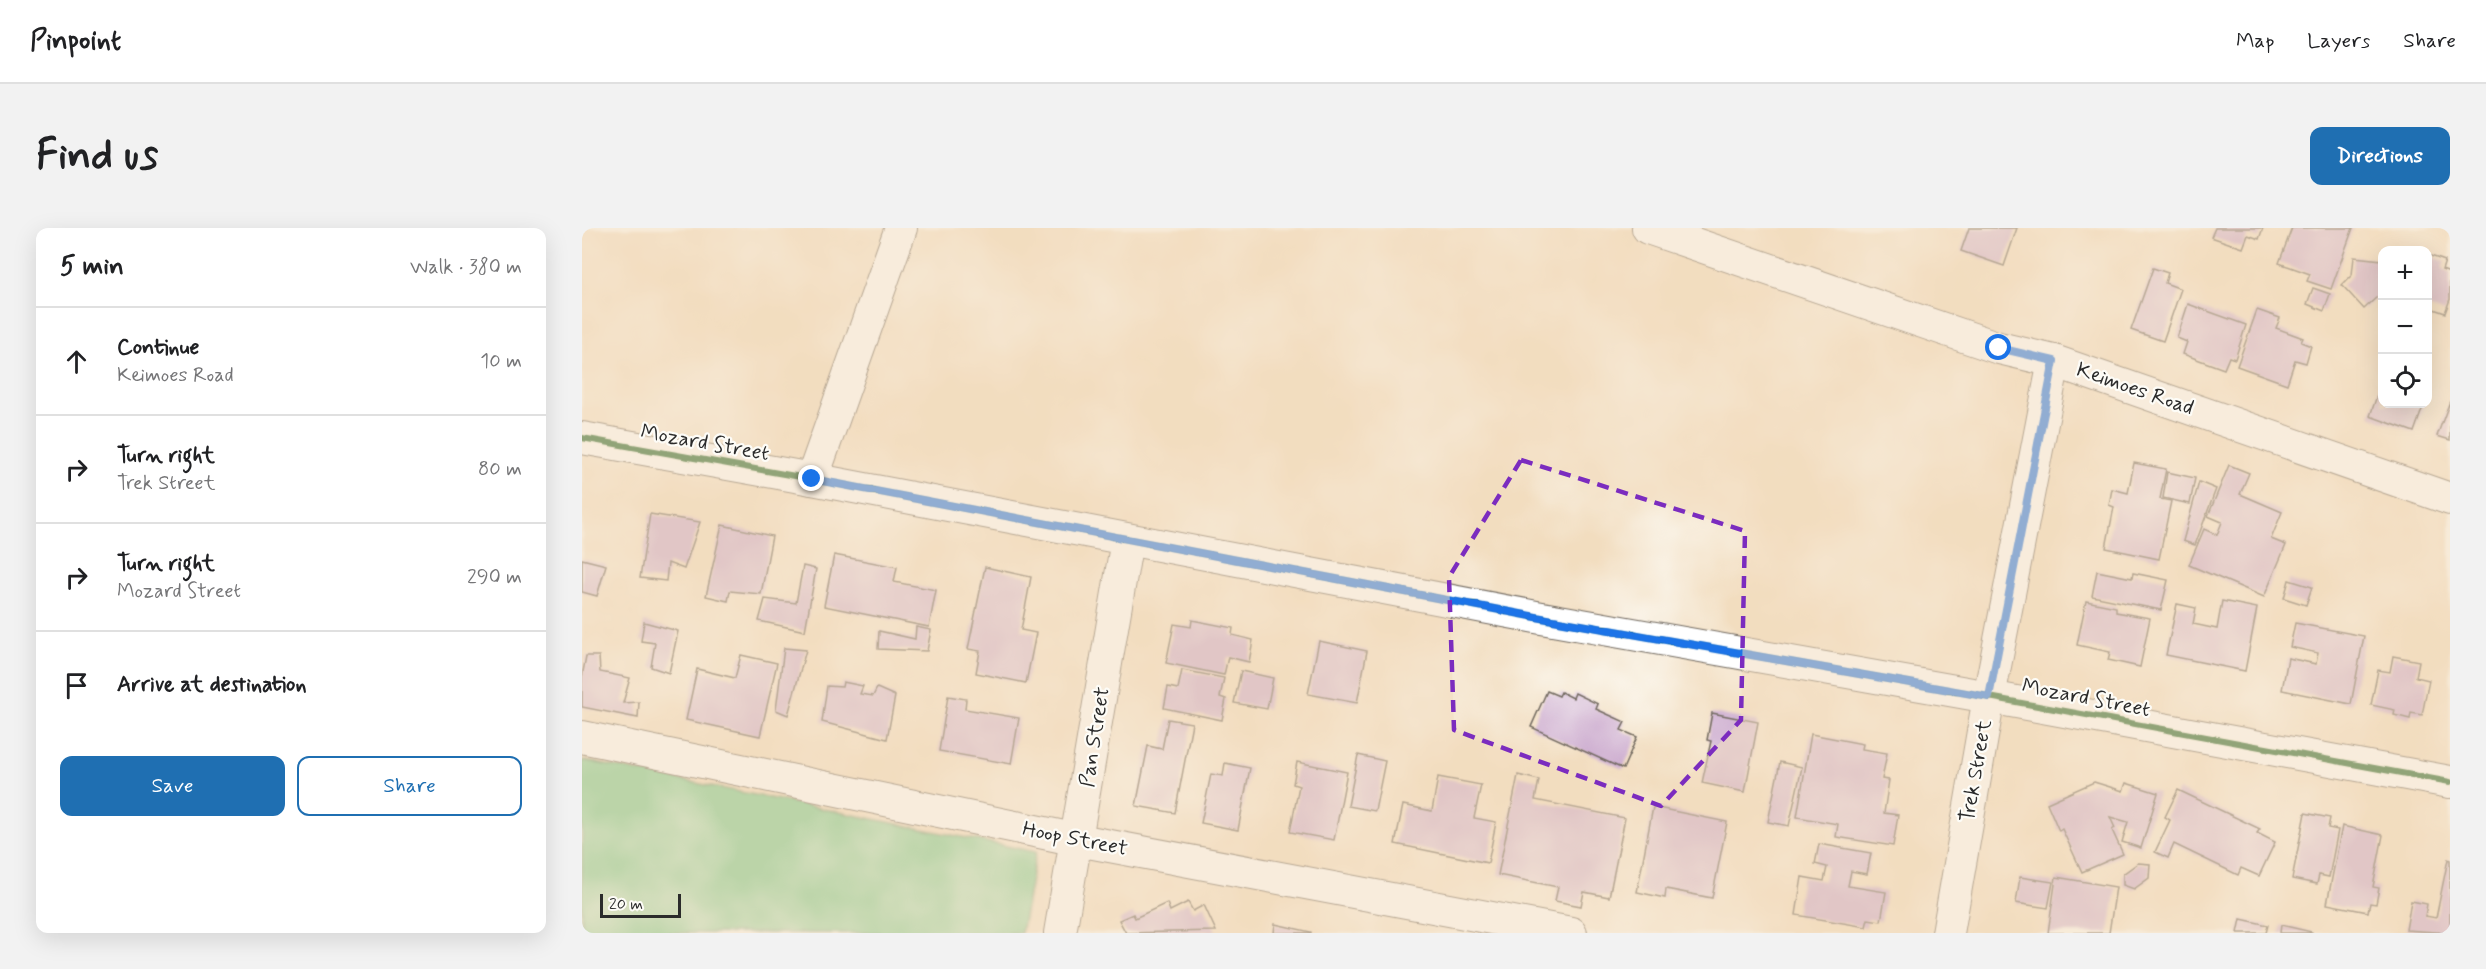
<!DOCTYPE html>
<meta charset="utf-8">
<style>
:root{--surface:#fff;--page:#f2f2f2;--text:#202124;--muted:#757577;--line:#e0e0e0;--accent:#1f6fb2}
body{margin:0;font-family:Mynerve,sans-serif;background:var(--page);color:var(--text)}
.controls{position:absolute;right:18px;top:18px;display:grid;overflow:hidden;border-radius:12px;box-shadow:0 6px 24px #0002}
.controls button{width:54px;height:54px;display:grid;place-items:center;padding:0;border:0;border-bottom:2px solid var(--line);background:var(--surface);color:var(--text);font:30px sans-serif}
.scale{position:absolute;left:18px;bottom:15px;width:81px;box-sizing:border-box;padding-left:6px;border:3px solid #2b2b2b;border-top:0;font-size:16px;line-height:21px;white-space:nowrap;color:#2b2b2b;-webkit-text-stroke:4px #fdfcf7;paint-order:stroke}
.stop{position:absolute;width:18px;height:18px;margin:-14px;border:4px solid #1a73e8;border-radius:50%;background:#fff}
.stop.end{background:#1a73e8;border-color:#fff;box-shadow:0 2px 6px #0008}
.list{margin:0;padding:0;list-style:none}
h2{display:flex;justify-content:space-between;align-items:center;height:78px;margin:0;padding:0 24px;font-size:26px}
h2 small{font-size:20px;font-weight:400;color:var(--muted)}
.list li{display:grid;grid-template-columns:39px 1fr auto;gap:18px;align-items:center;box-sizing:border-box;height:108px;padding:0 24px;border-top:2px solid var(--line)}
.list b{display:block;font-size:22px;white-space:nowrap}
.list p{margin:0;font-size:20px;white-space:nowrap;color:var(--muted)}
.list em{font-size:20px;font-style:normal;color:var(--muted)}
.actions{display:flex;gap:12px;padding:18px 24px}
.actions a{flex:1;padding:14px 0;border:2px solid var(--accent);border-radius:12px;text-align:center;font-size:21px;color:var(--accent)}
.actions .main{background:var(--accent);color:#fff}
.icon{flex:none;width:33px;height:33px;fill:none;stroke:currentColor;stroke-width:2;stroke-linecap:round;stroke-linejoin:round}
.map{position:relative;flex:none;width:1868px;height:705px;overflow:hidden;border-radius:12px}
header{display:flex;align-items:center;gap:36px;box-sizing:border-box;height:84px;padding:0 30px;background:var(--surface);border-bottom:2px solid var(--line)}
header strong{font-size:28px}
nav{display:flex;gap:33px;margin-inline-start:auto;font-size:21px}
.intro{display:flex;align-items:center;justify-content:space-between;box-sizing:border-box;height:144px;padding:0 36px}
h1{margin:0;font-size:42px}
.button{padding:15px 27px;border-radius:12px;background:var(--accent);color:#fff;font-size:21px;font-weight:700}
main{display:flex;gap:36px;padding:0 36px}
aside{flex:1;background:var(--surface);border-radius:12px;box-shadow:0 6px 24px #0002}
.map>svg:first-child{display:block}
.green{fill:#78cb8d;stroke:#527b5c;stroke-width:1.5}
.building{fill:#ccabcf}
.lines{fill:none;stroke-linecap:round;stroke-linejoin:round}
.minor-casing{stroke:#71695f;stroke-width:34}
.minor{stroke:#fff;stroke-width:32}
.cycleway-casing{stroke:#fdfcf7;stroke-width:10}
.cycleway{stroke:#1b5e20;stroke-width:6}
.route{stroke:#1a73e8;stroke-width:8}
.marked{fill:none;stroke:#7b2cbf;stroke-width:4.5;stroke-dasharray:12 8;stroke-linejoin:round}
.labels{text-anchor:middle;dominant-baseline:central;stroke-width:4.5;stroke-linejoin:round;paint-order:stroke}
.street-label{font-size:21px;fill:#2b2b2b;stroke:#fdfcf7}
</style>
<header>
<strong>Pinpoint</strong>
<nav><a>Map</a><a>Layers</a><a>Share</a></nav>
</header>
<div class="intro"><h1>Find us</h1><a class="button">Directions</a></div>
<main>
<aside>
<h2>5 min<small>Walk · 380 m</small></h2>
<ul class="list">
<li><svg class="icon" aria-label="ahead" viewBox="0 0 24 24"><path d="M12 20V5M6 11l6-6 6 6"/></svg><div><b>Continue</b><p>Keimoes Road</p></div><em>10 m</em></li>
<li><svg class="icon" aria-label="right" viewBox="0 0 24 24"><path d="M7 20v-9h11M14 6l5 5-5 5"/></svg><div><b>Turn right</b><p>Trek Street</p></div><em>80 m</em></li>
<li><svg class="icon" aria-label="right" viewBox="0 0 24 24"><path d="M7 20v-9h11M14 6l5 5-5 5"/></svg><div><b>Turn right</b><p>Mozard Street</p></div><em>290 m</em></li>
<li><svg class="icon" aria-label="arrive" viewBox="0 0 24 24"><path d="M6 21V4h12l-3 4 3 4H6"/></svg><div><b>Arrive at destination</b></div></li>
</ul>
<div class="actions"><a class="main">Save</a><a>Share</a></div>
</aside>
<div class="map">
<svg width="1868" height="705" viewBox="0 0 1868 705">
<rect width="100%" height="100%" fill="#fdfcf7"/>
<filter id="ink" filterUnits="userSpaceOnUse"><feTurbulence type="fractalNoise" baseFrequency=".0167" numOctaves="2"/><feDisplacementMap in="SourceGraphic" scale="12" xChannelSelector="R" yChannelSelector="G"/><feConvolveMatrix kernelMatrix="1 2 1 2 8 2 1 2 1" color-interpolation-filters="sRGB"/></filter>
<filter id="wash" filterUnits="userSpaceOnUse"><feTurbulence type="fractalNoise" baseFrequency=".008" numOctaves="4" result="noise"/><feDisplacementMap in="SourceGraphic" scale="24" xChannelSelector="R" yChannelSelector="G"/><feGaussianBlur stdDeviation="1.35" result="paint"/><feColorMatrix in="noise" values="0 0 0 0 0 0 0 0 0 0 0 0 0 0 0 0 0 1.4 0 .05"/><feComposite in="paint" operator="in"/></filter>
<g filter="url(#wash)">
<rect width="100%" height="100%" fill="#f2ddbf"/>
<path class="green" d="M0,532l454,92 -15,81h-439z"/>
<g id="blocks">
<g class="building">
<path d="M1387,0h48l-13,38 -43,-15z"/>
<path d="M1633,0h48l-4,11 -11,-4 -5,13 -32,-11z"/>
<path d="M1710,0h61l-22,61 -24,-8 3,-7 -31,-11z"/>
<path d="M1846,27l17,6 -3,9 8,3v26l-5,14 -17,-6z"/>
<path d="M1772,29l28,3v38l-5,-1 -13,12 -22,-24 10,-10z"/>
<path d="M1571,40l15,5 -3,10 16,6 -18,52 -32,-11z"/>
<path d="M1731,60l17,6 -6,17 -17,-7z"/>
<path d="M1606,76l58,21 -11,34 -6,-2 -5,12 -41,-15 4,-12 -10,-4z"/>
<path d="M1675,82l23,8 -4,10 27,10 -2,4 10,4 -5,17 -11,-3 -8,24 -50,-18z"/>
<path d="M1800,153v23h42l-10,28 -44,-16z"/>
<path d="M1868,173v39l-13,-4z"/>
<path d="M1552,235l32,6 -6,30 11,2 -12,58 -53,-11 8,-41 -5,-2 3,-16 16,4z"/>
<path d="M1647,237l20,8 -9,21 42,18 -11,27 15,6 -22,52 -75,-32 15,-36 13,6 5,-13 -14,-6z"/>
<path d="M1585,244l28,6 -5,26 -27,-6z"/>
<path d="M1617,254l17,7 -21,56 -12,-4z"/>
<path d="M68,286l50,8 -16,47 -16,-6 -2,18 -26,-3z"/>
<path d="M140,297l50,11 -11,58 -31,-3 -2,10 -22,-5z"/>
<path d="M252,327l63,12 -3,15 42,8 -7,37 -105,-21z"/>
<path d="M0,331l24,6 -9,31 -15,-4z"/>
<path d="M221,338l13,3 -11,62 -46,-10 6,-22 31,4z"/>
<path d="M403,339l46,10 -10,53 15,3 -10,50 -50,-10 4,-22 -12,-2z"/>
<path d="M1515,343l35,7 1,-5 35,7 -7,30 -69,-14z"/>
<path d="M1707,352l23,7 -6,18 -22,-7z"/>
<path d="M1504,373l30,6v5l34,6 -10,49 -32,-7 2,-8 -33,-7z"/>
<path d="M1640,373l35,7 -12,63 -79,-16 11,-51 19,4 -3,16 24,5z"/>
<path d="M610,392l41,8 -1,7 21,5 -4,22 -21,-5 -4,18 -58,-12 8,-39 17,3z"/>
<path d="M62,394l34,9 -9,42 -18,-6 4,-24 -14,-2z"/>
<path d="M1713,395l69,13 -13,68 -69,-14 6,-32 28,6 2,-11 -28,-6z"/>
<path d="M334,399l15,3 -4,21 -49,-2 1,-18 36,8z"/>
<path d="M737,413l48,10 -10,52 -49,-9z"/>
<path d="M202,420l22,2 -18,65 -12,-5z"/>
<path d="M159,427l36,8 -17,73 -74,-16 11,-51 38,9z"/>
<path d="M4,428h13l1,16 30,6 -7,25 16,-1 -1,16 -56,-11v-30z"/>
<path d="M1811,428l26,5 -3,16 13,3 -7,35 -11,-2 -1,6 -16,-4 1,-5 -24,-5 7,-35 12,2z"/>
<path d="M600,442l42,8 -4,19 6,2 -4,21 -58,-12 4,-21 10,2z"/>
<path d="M659,443l32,7 -6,31 -33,-6z"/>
<path d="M261,454l20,4 -3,8 13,2 4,-8 18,8 -8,43 -65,-17 5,-36 15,1z"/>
<path d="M965,463l12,5 2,-4 12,6 2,-5 23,11 -2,5 29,13 -4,8 16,7 -14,32 -92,-42z"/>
<path d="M366,468l18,3 -1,10 54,9 -8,46 -72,-13z"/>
<path d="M1130,485l46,9 -13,70 -43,-9 9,-42 -4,-1z"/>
<path d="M586,491l24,4 -17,90 -39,-7 12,-60 14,3z"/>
<path d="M1229,506l52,10 -1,5 25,4 -5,26 7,1 -5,33 14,2 -5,31 -57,-9 2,-13 -41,-7z"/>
<path d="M776,527l27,6 -10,50 -27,-5z"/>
<path d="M715,534l50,10 -13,68 -44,-8 9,-46 -6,-2z"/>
<path d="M1198,534l22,5 -13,59 -21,-4z"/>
<path d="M643,535l25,5 -12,62 -37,-7 10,-49 12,2z"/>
<path d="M936,547l21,5 -4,20 90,18 -16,79 -25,-5 -3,14 -26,-5 3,-14 -60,-12z"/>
<path d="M856,549l43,8 -7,33 22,4 -8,41 -93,-19 8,-39 29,6z"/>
<path d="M1512,554l29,9 3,-8 32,10 -17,55 -19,-6 6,-20 -18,-5 5,11 -3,2 11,24 -41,18 -20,-43 -3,2 -12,-28z"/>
<path d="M1596,562l82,39 -3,4 18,9 -16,34 -18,-8 -3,7 -64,-31 -6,14 -13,-6 15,-32 -5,-3z"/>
<path d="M1071,579l74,15 -15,76 -46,-9 -1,9 -28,-6z"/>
<path d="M1723,585l25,5 -2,10 10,2 -9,47 -10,-2 -2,9 -25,-5z"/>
<path d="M1760,598l41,9 -10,52 6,1 -3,16 -6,-1 -2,9 -41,-8z"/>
<path d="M1237,616l52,9 -4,21 -16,-3 -3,15 38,6 -5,29 -13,-2 -2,8 -70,-12 6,-38 22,4 3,-14 -12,-3z"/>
<path d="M1866,631l2,1v73l-44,-3 5,-29 16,3 -2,12 11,2z"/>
<path d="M1556,635l12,1 -1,14 -15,11 -11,-4v-11z"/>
<path d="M1438,649l33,5 -5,26 -32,-5z"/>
<path d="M1474,649l60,10 -7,46h-61z"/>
<path d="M606,674l5,9 11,-6 12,26 -90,2 -7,-13 14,-6 2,4 32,-15 3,8z"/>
<path d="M1659,691l27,6 -2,8h-28z"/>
<path d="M693,696l36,8v1h-37z"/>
<path d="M1699,697l31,7v1h-32z"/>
</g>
</g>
</g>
<g filter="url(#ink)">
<use href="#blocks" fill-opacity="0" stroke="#71695f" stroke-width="1.5"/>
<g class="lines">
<g class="minor-casing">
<g id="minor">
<path d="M1066,0l351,120 55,13 396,138"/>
<path d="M0,210l230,41 724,138 453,80 461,85"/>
<path d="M230,251l89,-251"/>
<path d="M0,509l496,103 493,93"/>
<path d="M478,705l67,-393"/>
<path d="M1366,705l41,-236 65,-336"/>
</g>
</g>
<use href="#minor" class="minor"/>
<g class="cycleway-casing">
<path id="cycleway" d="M0,210l230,41 724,138 453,80 461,85"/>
</g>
<use href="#cycleway" class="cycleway"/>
</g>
</g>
<g class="lines" filter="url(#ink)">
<path class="route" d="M230,251l724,138 453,80 65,-336 -55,-13"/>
</g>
<path d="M0 0H1868V705H0ZM939,232l224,71 -4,189 -80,86 -207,-76 -5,-153z" fill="#f2ddbf" fill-opacity=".55" fill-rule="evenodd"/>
<path class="marked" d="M939,232l224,71 -4,189 -80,86 -207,-76 -5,-153z"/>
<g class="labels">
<g class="street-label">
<text transform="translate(1553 161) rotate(19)">Keimoes Road</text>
<text transform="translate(123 215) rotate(10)">Mozard Street</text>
<text transform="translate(1504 470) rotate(11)">Mozard Street</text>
<text transform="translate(513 509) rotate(-81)">Pan Street</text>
<text transform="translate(1394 543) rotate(-80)">Trek Street</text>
<text transform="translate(493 611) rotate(11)">Hoop Street</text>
</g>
</g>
</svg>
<div class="controls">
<button>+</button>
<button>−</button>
<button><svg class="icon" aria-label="locate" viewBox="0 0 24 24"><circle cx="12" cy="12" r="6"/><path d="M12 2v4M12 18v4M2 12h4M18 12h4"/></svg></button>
</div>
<div class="scale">20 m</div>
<div class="stop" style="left:1417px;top:120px"></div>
<div class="stop end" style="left:230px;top:251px"></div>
</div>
</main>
